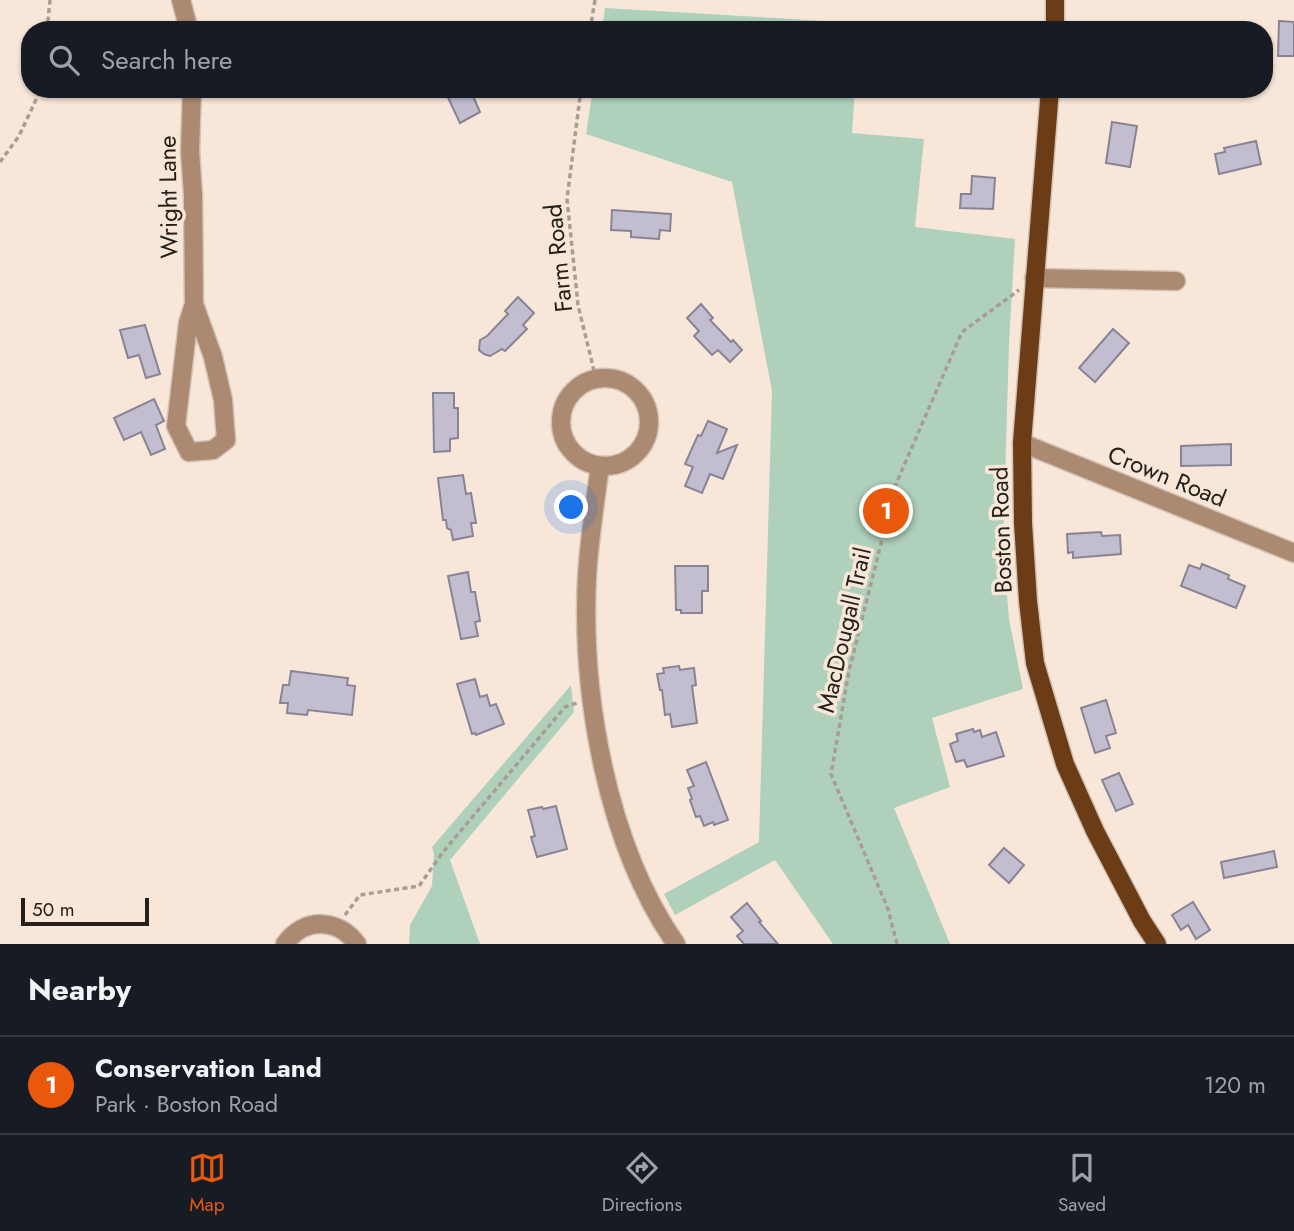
<!DOCTYPE html>
<meta charset="utf-8">
<style>
:root{--surface:#171b24;--page:#242831;--text:#f1f3f6;--muted:#9ea1a6;--line:#363941;--accent:#ea580c}
body{margin:0;font-family:Jost,sans-serif;background:var(--page);color:var(--text)}
.scale{position:absolute;left:21px;bottom:18px;width:128px;box-sizing:border-box;padding-left:7px;border:4px solid #26201b;border-top:0;font-size:19px;line-height:24px;white-space:nowrap;color:#26201b;-webkit-text-stroke:5px #f8e7d9;paint-order:stroke}
.you{position:absolute;left:572px;top:508px;width:24px;height:24px;margin:-18px;border:5px solid #fff;border-radius:50%;background:#1a73e8;box-shadow:0 0 0 10px #1a73e833}
.badge{display:grid;place-items:center;width:46px;height:46px;border-radius:50%;background:var(--accent);color:#fff;font-size:23px;font-weight:700}
.pin{position:absolute;translate:-50% -50%;border:4px solid #fff;box-shadow:0 2px 7px #0006}
.list{margin:0;padding:0;list-style:none}
h2{display:flex;justify-content:space-between;align-items:center;height:91px;margin:0;padding:0 28px;font-size:30px}
h2 small{font-size:23px;font-weight:400;color:var(--muted)}
.list li{display:grid;grid-template-columns:46px 1fr auto;gap:21px;align-items:center;box-sizing:border-box;height:98px;padding:0 28px;border-top:2px solid var(--line)}
.list b{display:block;font-size:26px;white-space:nowrap}
.list p{margin:0;font-size:23px;white-space:nowrap;color:var(--muted)}
.list em{font-size:23px;font-style:normal;color:var(--muted)}
.icon{flex:none;width:38px;height:38px;fill:none;stroke:currentColor;stroke-width:2;stroke-linecap:round;stroke-linejoin:round}
.map{position:relative;flex:none;width:1294px;height:944px;overflow:hidden}
.search{position:absolute;background:var(--surface);box-shadow:0 2px 5px #0004;left:21px;right:21px;top:21px;height:77px;display:flex;align-items:center;gap:18px;box-sizing:border-box;padding:0 24px;border-radius:28px;color:var(--muted);font-size:26px}
.sheet{height:189px;background:var(--surface)}
nav{display:flex;justify-content:space-around;align-items:center;box-sizing:border-box;height:98px;border-top:2px solid var(--line);background:var(--surface);font-size:19px;color:var(--muted)}
nav a{display:grid;justify-items:center;gap:4px}
nav .on{color:var(--accent)}
.map>svg:first-child{display:block}
.green{fill:#afd0ba}
.building{fill:#c2bed0;stroke:#888495;stroke-width:2}
.lines{fill:none;stroke-linecap:round;stroke-linejoin:round}
.minor-casing{stroke:#d2c3b7;stroke-width:21}
.major-casing{stroke:#d2c3b7;stroke-width:21}
.path{stroke:#a99c92;stroke-width:3.5;stroke-dasharray:5 3.5;stroke-linecap:butt}
.minor{stroke:#ac8971;stroke-width:18}
.major{stroke:#6b3c16;stroke-width:18}
.labels{text-anchor:middle;dominant-baseline:central;stroke-width:7;stroke-linejoin:round;paint-order:stroke}
.street-label{font-size:24px;fill:#26201b;stroke:#f8e7d9}
</style>
<div class="map">
<svg width="1294" height="944" viewBox="0 0 1294 944">
<rect width="100%" height="100%" fill="#f8e7d9"/>
<g class="green">
<path d="M605,8l255,15 -1,7h-257z"/>
<path d="M593,89h262l-3,44 72,6 -9,88 100,12 -6,104 -6,204 6,72 14,70 -91,29 18,69 -56,21 56,136h-117l-58,-84 -100,55 -11,-21 95,-52 13,-451 -40,-209 -146,-48z"/>
<path d="M571,685l3,27 -124,148 30,84h-71l1,-19 22,-39 2,-32 -2,-7z"/>
</g>
<g class="building">
<path d="M1279,21l15,1v34h-16z"/>
<path d="M444,89h26l10,23 -20,11z"/>
<path d="M1112,122l25,4 -7,41 -24,-4z"/>
<path d="M1256,141l5,23 -42,10 -4,-20 10,-2 -1,-4z"/>
<path d="M972,176l23,2 -2,31 -33,-1 1,-14h10z"/>
<path d="M612,210l59,4 -1,17 -10,-1 -1,9 -28,-2v-6l-20,-1z"/>
<path d="M518,297l16,16 -11,12 4,4 -22,22 -3,-2 -12,7 -6,-2 -5,-4 1,-10 7,-4 21,-22 -3,-3z"/>
<path d="M701,304l12,14 -3,2 21,22 2,-2 9,10 -12,12 -12,-12 -6,5 -18,-19 5,-5 -12,-13z"/>
<path d="M145,325l15,49 -14,4 -7,-23 -11,3 -8,-28z"/>
<path d="M1113,329l16,14 -34,39 -16,-14z"/>
<path d="M433,393h21v15h4v30l-8,1v12l-16,1z"/>
<path d="M154,399l10,22 -8,4 9,24 -14,6 -10,-23 -17,8 -10,-22z"/>
<path d="M708,421l19,8 -10,24 20,-8 -14,34 -13,-5 -8,19 -17,-7 8,-19 -8,-3 13,-29 3,1z"/>
<path d="M1231,444v21l-50,1v-20z"/>
<path d="M463,475l3,19 5,-1 5,30h-5l2,13 -20,4 -2,-10 -4,-2 -1,-8h-3l-5,-42z"/>
<path d="M1101,532l1,4 18,-1 1,19 -48,4v-6l-5,1 -1,-19z"/>
<path d="M1202,564l27,11 -1,4 17,7 -9,22 -55,-22 8,-21 11,4z"/>
<path d="M675,566h33v25h-6v22h-21v-3h-5z"/>
<path d="M468,572l3,20h4l5,29 -5,1 3,14 -17,3 -13,-63z"/>
<path d="M679,666l1,4 14,-2 2,17 -4,1 5,37 -25,4 -2,-13 -5,1 -3,-25h-2l-3,-16 7,-1 -1,-5z"/>
<path d="M291,671l57,7 -1,7 8,1 -3,29 -44,-5 -1,5 -20,-2 1,-10h-8l3,-18h6z"/>
<path d="M475,679l5,18 7,-2 3,11 6,-2 8,20 -28,11 -1,-2 -3,1 -15,-50z"/>
<path d="M1106,700l10,33 -10,3 4,12 -15,5 -14,-45z"/>
<path d="M973,729l1,3 6,-2 2,7 14,-5 8,24 -37,11 -3,-7 -8,2 -6,-18 8,-3 -2,-7z"/>
<path d="M706,762l22,58 -14,5 -1,-3 -9,4 -4,-10 -4,1 -6,-17 2,-1 -4,-11 6,-2 -7,-16z"/>
<path d="M1119,773l14,31 -17,7 -14,-31z"/>
<path d="M556,806l11,43 -30,8 -6,-20 4,-1 -7,-26 14,-3 1,2z"/>
<path d="M1004,848l20,17 -15,18 -20,-18z"/>
<path d="M1274,851l3,16 -53,11 -3,-16z"/>
<path d="M1193,902l17,28 -14,9 -8,-14 -7,5 -9,-15z"/>
<path d="M747,903l14,18 -2,1 19,22h-34l-7,-8 6,-5 -12,-14z"/>
</g>
<g class="lines">
<g class="minor-casing">
<g id="minor">
<path d="M181,0l8,30"/>
<path d="M192,89l-2,62 3,44 1,109 19,53 10,43 3,40 -13,10 -24,2 -13,-26 12,-103 6,-19"/>
<path d="M1034,278l142,3"/>
<circle cx="605" cy="422" r="44"/>
<path d="M1022,443l272,110"/>
<path d="M600,466c-5,37 -11,74 -13,111 -6,119 20,268 89,367"/>
<path d="M285,944c19,-27 53,-26 72,0"/>
</g>
</g>
<g class="major-casing">
<g id="major">
<path d="M1055,30v-30"/>
<path d="M1050,89l-28,354 1,80 5,78 7,62 30,101 30,67 47,90 15,23"/>
</g>
</g>
<g class="path">
<path d="M47,30l3,-30"/>
<path d="M590,30l5,-30"/>
<path d="M581,89l-14,110 11,106 18,74"/>
<path d="M0,162l19,-26 22,-47"/>
<path d="M345,915l15,-20 59,-9 24,-34 122,-145 12,-4"/>
<path d="M897,944l-9,-35 -57,-135 18,-103 47,-187 66,-152 57,-42"/>
</g>
<use href="#minor" class="minor"/>
<use href="#major" class="major"/>
</g>
<g class="labels">
<g class="street-label">
<text transform="translate(168 197) rotate(-91)">Wright Lane</text>
<text transform="translate(558 258) rotate(-96)">Farm Road</text>
<text transform="translate(1167 476) rotate(22)">Crown Road</text>
<text transform="translate(1001 530) rotate(-92)">Boston Road</text>
<text transform="translate(844 630) rotate(-77)">MacDougall Trail</text>
</g>
</g>
</svg>
<div class="scale">50 m</div>
<div class="you"></div>
<div class="pin badge" style="left:886px;top:511px">1</div>
<div class="search"><svg class="icon" aria-label="search" viewBox="0 0 24 24"><circle cx="10" cy="10" r="6"/><path d="M15 15l6 6"/></svg>Search here</div>
</div>
<section class="sheet">
<h2>Nearby<small></small></h2>
<ul class="list">
<li><span class="badge">1</span><div><b>Conservation Land</b><p>Park · Boston Road</p></div><em>120 m</em></li>
</ul>
</section>
<nav>
<a class="on"><svg class="icon" aria-label="map" viewBox="0 0 24 24"><path d="M3 6l6-2 6 2 6-2v14l-6 2-6-2-6 2zM9 4v14M15 6v14"/></svg>Map</a>
<a><svg class="icon" aria-label="directions" viewBox="0 0 24 24"><path d="M12 3l9 9-9 9-9-9zM9 14v-3h6M13 9l2 2-2 2"/></svg>Directions</a>
<a><svg class="icon" aria-label="saved" viewBox="0 0 24 24"><path d="M7 4h10v16l-5-4-5 4z"/></svg>Saved</a>
</nav>
